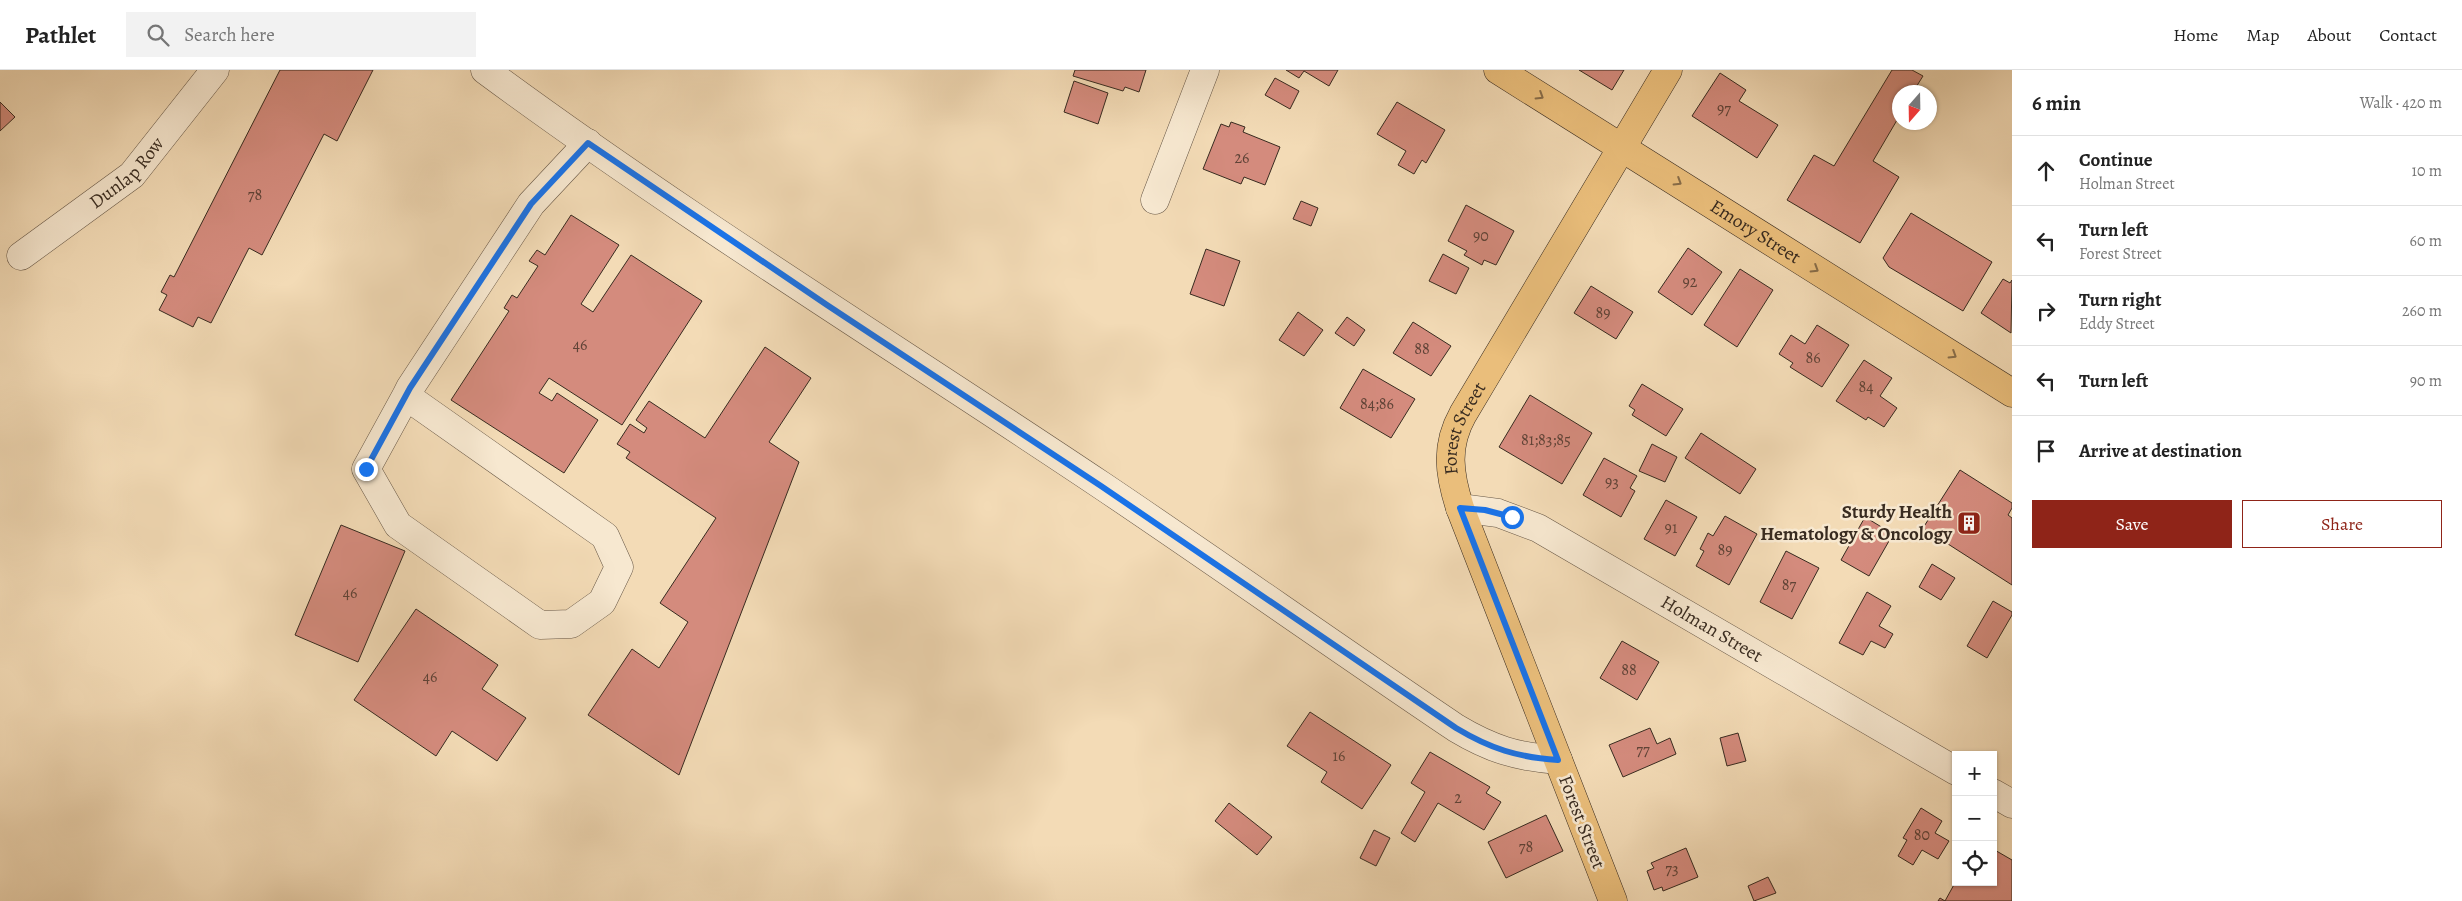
<!DOCTYPE html>
<meta charset="utf-8">
<style>
:root{--surface:#fff;--page:#f2f2f2;--text:#222;--muted:#767676;--line:#e0e0e0;--accent:#8f2418}
body{margin:0;font-family:Alegreya,serif;background:var(--page);color:var(--text)}
.controls{position:absolute;right:15px;bottom:15px;display:grid;overflow:hidden;border-radius:0px;box-shadow:0 1px 4px #0004}
.controls button{width:45px;height:45px;display:grid;place-items:center;padding:0;border:0;border-bottom:1px solid var(--line);background:var(--surface);color:var(--text);font:25px sans-serif}
.compass{position:absolute;left:1892px;top:15px;width:45px;height:45px;border-radius:50%;background:var(--surface);box-shadow:0 1px 4px #0004;rotate:200deg}
.stop{position:absolute;width:15px;height:15px;margin:-11px;border:4px solid #1a73e8;border-radius:50%;background:#fff}
.stop.end{background:#1a73e8;border-color:#fff;box-shadow:0 1px 5px #0008}
.list{margin:0;padding:0;list-style:none}
h2{display:flex;justify-content:space-between;align-items:center;height:65px;margin:0;padding:0 20px;font-size:21px}
h2 small{font-size:16px;font-weight:400;color:var(--muted)}
.list li{display:grid;grid-template-columns:32px 1fr auto;gap:15px;align-items:center;box-sizing:border-box;height:70px;padding:0 20px;border-top:1px solid var(--line)}
.list b{display:block;font-size:19px;white-space:nowrap}
.list p{margin:0;font-size:16px;white-space:nowrap;color:var(--muted)}
.list em{font-size:16px;font-style:normal;color:var(--muted)}
.actions{display:flex;gap:10px;padding:15px 20px}
.actions a{flex:1;padding:11px 0;border:1px solid var(--accent);border-radius:0px;text-align:center;font-size:18px;color:var(--accent)}
.actions .main{background:var(--accent);color:#fff}
.icon{flex:none;width:28px;height:28px;fill:none;stroke:currentColor;stroke-width:2;stroke-linecap:round;stroke-linejoin:round}
.map{position:relative;flex:none;width:2012px;height:831px;overflow:hidden}
header{display:flex;align-items:center;gap:30px;box-sizing:border-box;height:70px;padding:0 25px;background:var(--surface);border-bottom:1px solid var(--line)}
header strong{font-size:24px}
nav{display:flex;gap:28px;margin-inline-start:auto;font-size:18px}
.search{width:350px;height:45px;background:var(--page);display:flex;align-items:center;gap:12px;box-sizing:border-box;padding:0 18px;border-radius:0px;color:var(--muted);font-size:19px}
main{display:flex}
aside{flex:1;background:var(--surface)}
.map>svg:first-child{display:block}
.building{fill:#d48b7d;stroke:#382b20}
.lines{fill:none;stroke-linecap:round;stroke-linejoin:round}
.minor-casing{stroke:#675746;stroke-width:29}
.major-casing{stroke:#382b20;stroke-width:29}
.minor{stroke:#f7e8d0;stroke-width:28}
.major{stroke:#eabe7b;stroke-width:28}
.oneway{stroke:#886d49}
.route{stroke:#1a73e8;stroke-width:6}
.labels{text-anchor:middle;dominant-baseline:central;stroke-width:5;stroke-linejoin:round;paint-order:stroke}
.number-label{font-size:16px;fill:#5f4337}
.street-label{font-size:19px;fill:#382b20;stroke:#f7e8d0}
.poi-label{font-size:19px;font-weight:bold;fill:#382b20;stroke:#f7e8d0;text-anchor:end}
</style>
<header>
<strong>Pathlet</strong>
<div class="search"><svg class="icon" aria-label="search" viewBox="0 0 24 24"><circle cx="10" cy="10" r="6"/><path d="M15 15l6 6"/></svg>Search here</div>
<nav><a>Home</a><a>Map</a><a>About</a><a>Contact</a></nav>
</header>
<main>
<div class="map">
<svg width="2012" height="831" viewBox="0 0 2012 831">
<rect width="100%" height="100%" fill="#f3dbb6"/>
<filter id="stains"><feTurbulence type="fractalNoise" baseFrequency=".004" numOctaves="4"/><feColorMatrix values="0 0 0 0 .2 0 0 0 0 .09 0 0 0 0 .02 0 0 0 .5 -.17"/></filter>
<radialGradient id="worn" r=".72"><stop offset=".6" stop-color="#630" stop-opacity="0"/><stop offset="1" stop-color="#630" stop-opacity=".3"/></radialGradient>
<g class="building">
<path d="M280,0h93l-36,71 -13,-7 -62,121 -13,-7 -38,75 -13,-6 -5,10 -34,-17 8,-15 -6,-3 9,-17 4,2z"/>
<path d="M1075,0h71l-7,22 -14,-5 -2,4 -50,-15z"/>
<path d="M1286,0h52l-9,16 -25,-15 -5,7z"/>
<path d="M1579,0h45l-12,20z"/>
<path d="M1892,0h20l11,6 -10,16h-13v23l-27,46 26,16 -39,66 -73,-43 27,-45 20,11z"/>
<path d="M1720,3l26,17 -7,11 39,24 -21,33 -65,-42z"/>
<path d="M1275,8l24,13 -9,18 -25,-14z"/>
<path d="M1074,11l34,12 -10,31 -34,-12z"/>
<path d="M0,32l15,15 -15,14z"/>
<path d="M1397,32l48,28 -19,33 -4,-3 -8,14 -16,-9 8,-14 -29,-17z"/>
<path d="M1231,52l14,5 -2,5 37,15 -15,38 -21,-8 -3,7 -38,-15 18,-45 8,3z"/>
<path d="M1301,131l17,7 -7,18 -18,-7z"/>
<path d="M1466,135l48,26 -18,34 -12,-5 -2,5 -18,-10 3,-4 -19,-10z"/>
<path d="M1911,143l81,49 -29,49 -74,-44 -6,-9z"/>
<path d="M571,145l48,30 -38,59 12,8 38,-57 71,46 -80,124 -73,-47 -10,15 13,8 5,-8 41,27 -34,53 -113,-73 58,-89 -5,-3 8,-13 5,3 21,-32 -9,-5 8,-11 8,5z"/>
<path d="M1688,178l34,24 -30,43 -34,-23z"/>
<path d="M1206,179l34,12 -16,45 -34,-12z"/>
<path d="M1443,184l26,14 -13,26 -27,-13z"/>
<path d="M1740,199l33,21 -36,57 -33,-22z"/>
<path d="M2003,209l7,4 2,-3 -1,53 -30,-20z"/>
<path d="M1591,216l42,26 -17,27 -42,-26z"/>
<path d="M1298,242l25,18 -19,26 -25,-16z"/>
<path d="M1347,247l18,13 -11,16 -19,-13z"/>
<path d="M1413,252l38,24 -20,30 -38,-23z"/>
<path d="M1817,255l32,20 -27,42 -32,-20 3,-4 -14,-9 12,-19 14,9z"/>
<path d="M765,277l46,31 -42,64 30,20 -120,313 -91,-60 44,-66 27,19 29,-46 -28,-19 56,-85 -90,-60 4,-6 -13,-8 13,-20 14,9 3,-5 -11,-8 13,-19 56,37z"/>
<path d="M1864,290l28,18 -12,18 17,12 -13,19 -16,-10 -2,3 -30,-19z"/>
<path d="M1363,299l52,30 -24,39 -51,-30z"/>
<path d="M1642,314l41,25 -17,27 -34,-21 3,-5 -6,-4z"/>
<path d="M1530,325l62,38 -30,51 -63,-37z"/>
<path d="M1701,363l55,36 -16,25 -55,-36z"/>
<path d="M1652,374l25,13 -12,25 -26,-11z"/>
<path d="M1604,388l33,18 -7,12 5,3 -14,26 -38,-22z"/>
<path d="M1960,400l52,33v5l-4,7 4,3v67l-89,-57z"/>
<path d="M1666,430l31,17 -22,39 -31,-17z"/>
<path d="M1725,446l32,18 -28,51 -33,-19 8,-15 -4,-2 8,-16 5,3z"/>
<path d="M1865,447l28,17 -24,42 -28,-16z"/>
<path d="M341,455l64,26 -47,111 -63,-27z"/>
<path d="M1786,481l33,17 -27,51 -32,-17z"/>
<path d="M1932,494l23,14 -14,22 -22,-13z"/>
<path d="M1867,522l24,14 -12,20 14,8 -8,14 -14,-7 -8,14 -24,-12z"/>
<path d="M1993,531l19,11v3l-25,43 -20,-12z"/>
<path d="M416,539l82,56 -16,24 44,29 -29,43 -45,-30 -16,25 -82,-56z"/>
<path d="M1622,571l37,21 -22,38 -37,-22z"/>
<path d="M1310,642l81,53 -29,44 -41,-27 6,-10 -40,-26z"/>
<path d="M1650,658l7,16 13,-6 6,16 -53,23 -14,-32z"/>
<path d="M1738,663l8,28 -19,5 -7,-28z"/>
<path d="M1430,682l60,35 -4,6 15,9 -17,28 -46,-27 -23,39 -14,-9 24,-41 -14,-9z"/>
<path d="M1229,733l43,34 -15,18 -42,-34z"/>
<path d="M1921,738l21,13 -7,12 14,8 -11,18 -16,-9 -9,15 -15,-9 9,-16 -4,-2z"/>
<path d="M1546,745l17,36 -57,27 -18,-36z"/>
<path d="M1374,760l16,8 -14,28 -16,-8z"/>
<path d="M1686,778l12,29 -35,14 -1,-4 -8,3 -7,-19 7,-3 -3,-5z"/>
<path d="M1993,779l19,11v41h-74l2,-3 5,3 11,-20 37,1z"/>
<path d="M1768,807l8,16 -22,8 -6,-15z"/>
</g>
<g class="lines">
<g class="minor-casing">
<g id="minor">
<path d="M485,0c199,147 410,277 616,415 119,80 236,163 355,243 35,21 61,29 102,32"/>
<path d="M1155,130l50,-130"/>
<path id="s1" d="M21,186l111,-81 83,-105"/>
<path d="M406,326l199,140 14,31 -17,35 -31,22 -31,1 -142,-100 -32,-56 40,-73 4,-8 121,-184 57,-61"/>
<path id="s2" d="M1460,438l38,5 40,15 418,243"/>
<path d="M1993,723l19,11"/>
</g>
</g>
<g class="major-casing">
<g id="major">
<path id="s3" d="M1498,0l514,323"/>
<path id="s4" d="M1613,831l-153,-393c-11,-34 -15,-62 3,-94l205,-344"/>
</g>
</g>
<use href="#minor" class="minor"/>
<use href="#major" class="major"/>
</g>
<defs><path id="oneway-chevron" d="M-2-3.5L2.5 0L-2 3.5" fill="none" stroke-width="1.6" stroke-linecap="round" stroke-linejoin="round" transform="scale(1.25)"/></defs>
<g class="oneway">
<use href="#oneway-chevron" transform="translate(1540 26) rotate(32)"/>
<use href="#oneway-chevron" transform="translate(1678 112) rotate(32)"/>
<use href="#oneway-chevron" transform="translate(1815 199) rotate(32)"/>
<use href="#oneway-chevron" transform="translate(1953 285) rotate(32)"/>
</g>
<g class="lines">
<path class="route" d="M366,399l44,-81 121,-184 57,-61 239,162 274,181 355,242c35,21 61,29 102,32l-98,-252 25,2 27,7"/>
</g>
<defs>
<g id="building-square" transform="scale(1.25)"><rect x="-9" y="-9" width="18" height="18" rx="4" fill="#8f2418" stroke="#f7e8d0"/><path d="M-4-6H4V6H1V3H-1V6H-4ZM-2.5-4.3h1.7v1.8h-1.7ZM.8-4.3h1.7v1.8H.8ZM-2.5-1h1.7V.8h-1.7ZM.8-1h1.7V.8H.8Z" fill="#fff"/></g>
</defs>
<g fill-rule="evenodd">
<use href="#building-square" x="1969" y="453"/>
</g>
<g class="labels">
<g class="number-label">
<text x="1724" y="39">97</text>
<text x="1242" y="88">26</text>
<text x="255" y="125">78</text>
<text x="1481" y="166">90</text>
<text x="1690" y="212">92</text>
<text x="1603" y="243">89</text>
<text x="580" y="275">46</text>
<text x="1422" y="279">88</text>
<text x="1813" y="288">86</text>
<text x="1866" y="317">84</text>
<text x="1377" y="334">84;86</text>
<text x="1546" y="370">81;83;85</text>
<text x="1612" y="412">93</text>
<text x="1671" y="458">91</text>
<text x="1725" y="480">89</text>
<text x="1789" y="515">87</text>
<text x="350" y="523">46</text>
<text x="1629" y="600">88</text>
<text x="430" y="607">46</text>
<text x="1643" y="680">77</text>
<text x="1339" y="686">16</text>
<text x="1458" y="728">2</text>
<text x="1922" y="765">80</text>
<text x="1526" y="777">78</text>
<text x="1672" y="799">73</text>
</g>
<g class="street-label">
<text stroke="none"><textPath href="#s1" startOffset="135">Dunlap Row</textPath></text>
<text stroke="none"><textPath href="#s3" startOffset="304">Emory Street</textPath></text>
<text stroke="none"><textPath href="#s4" startOffset="505">Forest Street</textPath></text>
<text stroke="none"><textPath href="#s2" startOffset="282">Holman Street</textPath></text>
<text transform="translate(1582 752) rotate(69)">Forest Street</text>
</g>
<g class="poi-label">
<text x="1952" y="442">Sturdy Health<tspan x="1952" dy="22">Hematology &amp; Oncology</tspan></text>
</g>
</g>
<rect width="100%" height="100%" filter="url(#stains)"/>
<rect width="100%" height="100%" fill="url(#worn)"/>
</svg>
<div class="controls">
<button>+</button>
<button>−</button>
<button><svg class="icon" aria-label="locate" viewBox="0 0 24 24"><circle cx="12" cy="12" r="6"/><path d="M12 2v4M12 18v4M2 12h4M18 12h4"/></svg></button>
</div>
<svg class="compass" viewBox="-18 -18 36 36"><path d="M0-13l5 13h-10z" fill="#e53935"/><path d="M0 13l5-13h-10z" fill="#767676"/></svg>
<div class="stop" style="left:1512px;top:447px"></div>
<div class="stop end" style="left:366px;top:399px"></div>
</div>
<aside>
<h2>6 min<small>Walk · 420 m</small></h2>
<ul class="list">
<li><svg class="icon" aria-label="ahead" viewBox="0 0 24 24"><path d="M12 20V5M6 11l6-6 6 6"/></svg><div><b>Continue</b><p>Holman Street</p></div><em>10 m</em></li>
<li><svg class="icon" aria-label="left" viewBox="0 0 24 24"><path d="M17 20v-9H6M10 6l-5 5 5 5"/></svg><div><b>Turn left</b><p>Forest Street</p></div><em>60 m</em></li>
<li><svg class="icon" aria-label="right" viewBox="0 0 24 24"><path d="M7 20v-9h11M14 6l5 5-5 5"/></svg><div><b>Turn right</b><p>Eddy Street</p></div><em>260 m</em></li>
<li><svg class="icon" aria-label="left" viewBox="0 0 24 24"><path d="M17 20v-9H6M10 6l-5 5 5 5"/></svg><div><b>Turn left</b></div><em>90 m</em></li>
<li><svg class="icon" aria-label="arrive" viewBox="0 0 24 24"><path d="M6 21V4h12l-3 4 3 4H6"/></svg><div><b>Arrive at destination</b></div></li>
</ul>
<div class="actions"><a class="main">Save</a><a>Share</a></div>
</aside>
</main>
